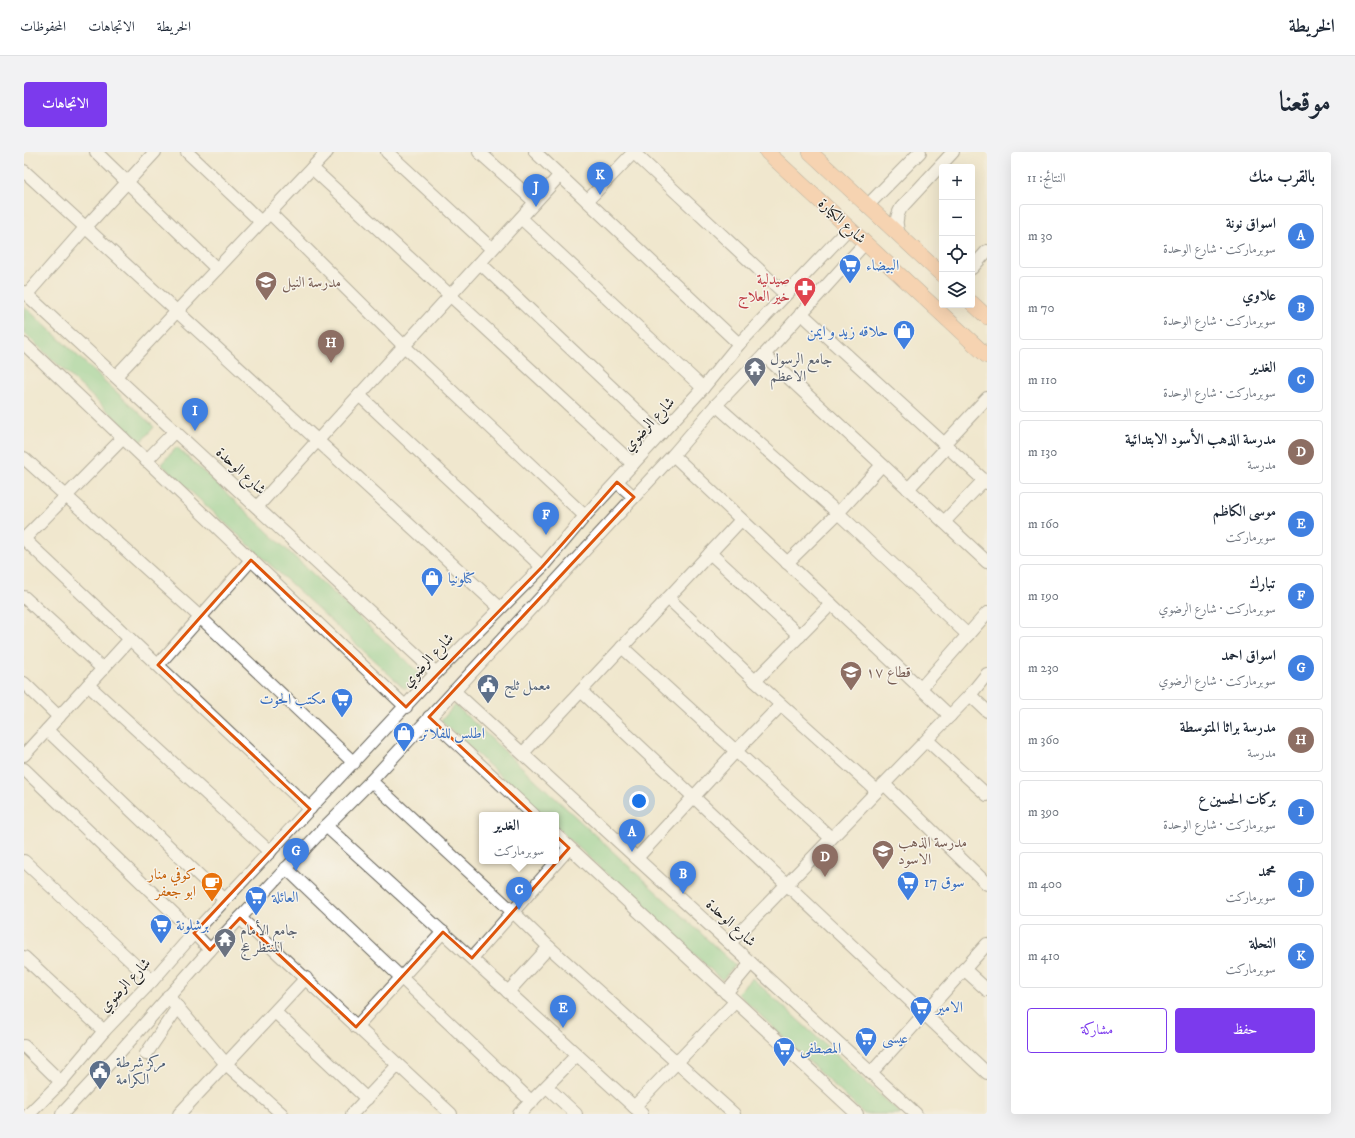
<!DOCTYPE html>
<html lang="ar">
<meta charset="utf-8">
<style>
:root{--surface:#fff;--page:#f2f2f3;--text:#1f2937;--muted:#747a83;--line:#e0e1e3;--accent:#7c3aed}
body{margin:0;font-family:"IM FELL DW Pica",Amiri,serif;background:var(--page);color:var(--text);direction:rtl}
.controls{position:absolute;right:12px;top:12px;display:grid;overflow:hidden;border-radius:4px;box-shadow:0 4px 16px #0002}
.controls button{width:36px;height:36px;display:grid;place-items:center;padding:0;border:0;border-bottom:1px solid var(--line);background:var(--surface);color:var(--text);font:20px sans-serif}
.you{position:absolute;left:615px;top:649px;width:14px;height:14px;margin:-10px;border:3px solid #fff;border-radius:50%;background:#1a73e8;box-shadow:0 0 0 6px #1a73e833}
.badge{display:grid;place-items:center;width:26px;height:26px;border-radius:50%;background:var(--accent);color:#fff;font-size:13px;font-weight:700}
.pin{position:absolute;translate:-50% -33px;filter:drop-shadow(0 1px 2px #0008)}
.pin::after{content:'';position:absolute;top:21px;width:14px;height:12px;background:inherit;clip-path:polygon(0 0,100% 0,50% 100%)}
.popup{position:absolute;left:455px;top:660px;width:80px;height:52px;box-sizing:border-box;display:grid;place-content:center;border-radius:4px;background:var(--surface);filter:drop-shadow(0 1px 3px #0005);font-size:13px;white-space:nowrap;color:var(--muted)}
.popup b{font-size:15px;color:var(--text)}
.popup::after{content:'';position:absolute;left:50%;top:100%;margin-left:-8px;border:8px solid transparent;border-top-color:var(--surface)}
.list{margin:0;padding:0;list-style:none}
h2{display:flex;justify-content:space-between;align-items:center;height:52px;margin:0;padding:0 16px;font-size:17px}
h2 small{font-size:13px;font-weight:400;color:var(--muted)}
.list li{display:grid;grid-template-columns:26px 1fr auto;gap:12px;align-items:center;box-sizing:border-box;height:64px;margin:0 8px 8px;padding:0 8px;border:1px solid var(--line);border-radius:4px}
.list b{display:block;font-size:15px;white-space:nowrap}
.list p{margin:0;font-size:13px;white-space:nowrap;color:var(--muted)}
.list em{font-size:13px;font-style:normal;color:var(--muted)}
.actions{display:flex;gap:8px;padding:12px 16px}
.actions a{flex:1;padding:9px 0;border:1px solid var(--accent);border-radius:4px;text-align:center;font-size:14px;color:var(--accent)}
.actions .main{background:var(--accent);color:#fff}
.icon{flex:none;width:22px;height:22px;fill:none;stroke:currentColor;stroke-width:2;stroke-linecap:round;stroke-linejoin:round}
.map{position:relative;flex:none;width:963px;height:962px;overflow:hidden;direction:ltr;border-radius:4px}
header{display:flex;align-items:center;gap:24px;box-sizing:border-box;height:56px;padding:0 20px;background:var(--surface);border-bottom:1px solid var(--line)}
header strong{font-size:19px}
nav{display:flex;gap:22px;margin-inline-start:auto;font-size:14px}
.intro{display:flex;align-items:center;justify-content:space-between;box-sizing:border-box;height:96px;padding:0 24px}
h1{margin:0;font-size:28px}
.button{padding:10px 18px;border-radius:4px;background:var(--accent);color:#fff;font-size:14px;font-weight:700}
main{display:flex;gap:24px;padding:0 24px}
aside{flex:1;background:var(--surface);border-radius:4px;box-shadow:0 4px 16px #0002}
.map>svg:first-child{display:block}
.grass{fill:#82ce8d;stroke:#4f7554}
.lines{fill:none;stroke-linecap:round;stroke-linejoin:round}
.minor-casing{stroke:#66635a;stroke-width:14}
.major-casing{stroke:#66635a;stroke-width:16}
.minor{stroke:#fff;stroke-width:12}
.major{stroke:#fcba8e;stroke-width:15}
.marked{fill:none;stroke:#de560d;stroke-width:3;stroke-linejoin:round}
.labels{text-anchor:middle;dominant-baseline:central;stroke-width:3;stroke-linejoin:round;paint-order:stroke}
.street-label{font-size:15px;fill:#1c1c1c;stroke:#f7f3e8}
.shop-label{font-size:15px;fill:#366cbe;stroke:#f7f3e8;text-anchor:start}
.health-label{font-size:15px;fill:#be3a42;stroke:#f7f3e8;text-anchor:end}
.education-label{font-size:15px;fill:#785e54;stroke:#f7f3e8;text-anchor:start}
.worship-label{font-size:15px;fill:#5b616d;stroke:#f7f3e8;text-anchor:start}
.service-label{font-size:15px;fill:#4e5e75;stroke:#f7f3e8;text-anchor:start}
.food-label{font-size:15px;fill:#c56008;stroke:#f7f3e8;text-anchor:end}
</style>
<header>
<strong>الخريطة</strong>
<nav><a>الخريطة</a><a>الاتجاهات</a><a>المحفوظات</a></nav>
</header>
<div class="intro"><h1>موقعنا</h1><a class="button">الاتجاهات</a></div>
<main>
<aside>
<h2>بالقرب منك<small>النتائج: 11</small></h2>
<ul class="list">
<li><span class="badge" style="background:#3f7fe0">A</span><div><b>اسواق نونة</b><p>سوبرماركت · شارع الوحدة</p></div><em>30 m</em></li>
<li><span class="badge" style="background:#3f7fe0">B</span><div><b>علاوي</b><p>سوبرماركت · شارع الوحدة</p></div><em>70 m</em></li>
<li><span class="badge" style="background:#3f7fe0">C</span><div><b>الغدير</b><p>سوبرماركت · شارع الوحدة</p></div><em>110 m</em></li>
<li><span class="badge" style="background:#8d6e63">D</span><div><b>مدرسة الذهب الأسود الابتدائية</b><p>مدرسة</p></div><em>130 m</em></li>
<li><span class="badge" style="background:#3f7fe0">E</span><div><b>موسى الكاظم</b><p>سوبرماركت</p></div><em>160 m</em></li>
<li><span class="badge" style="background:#3f7fe0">F</span><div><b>تبارك</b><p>سوبرماركت · شارع الرضوي</p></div><em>190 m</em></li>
<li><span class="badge" style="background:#3f7fe0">G</span><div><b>اسواق احمد</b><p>سوبرماركت · شارع الرضوي</p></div><em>230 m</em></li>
<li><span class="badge" style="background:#8d6e63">H</span><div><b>مدرسة براثا المتوسطة</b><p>مدرسة</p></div><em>360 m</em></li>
<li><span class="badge" style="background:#3f7fe0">I</span><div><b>بركات الحسين ع</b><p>سوبرماركت · شارع الوحدة</p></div><em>390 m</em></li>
<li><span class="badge" style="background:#3f7fe0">J</span><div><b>محمد</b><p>سوبرماركت</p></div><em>400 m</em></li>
<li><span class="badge" style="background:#3f7fe0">K</span><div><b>النحلة</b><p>سوبرماركت</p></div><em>410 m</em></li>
</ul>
<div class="actions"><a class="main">حفظ</a><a>مشاركة</a></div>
</aside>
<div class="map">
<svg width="963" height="962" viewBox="0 0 963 962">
<rect width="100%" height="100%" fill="#f7f3e8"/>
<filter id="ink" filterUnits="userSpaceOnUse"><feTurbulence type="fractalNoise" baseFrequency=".025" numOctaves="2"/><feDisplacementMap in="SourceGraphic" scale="8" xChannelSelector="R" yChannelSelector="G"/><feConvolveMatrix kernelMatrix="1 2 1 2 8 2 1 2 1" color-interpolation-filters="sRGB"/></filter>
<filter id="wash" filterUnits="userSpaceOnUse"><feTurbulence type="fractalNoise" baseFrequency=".012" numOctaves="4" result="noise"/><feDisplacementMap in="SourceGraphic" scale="16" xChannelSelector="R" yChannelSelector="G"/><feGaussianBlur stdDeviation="0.9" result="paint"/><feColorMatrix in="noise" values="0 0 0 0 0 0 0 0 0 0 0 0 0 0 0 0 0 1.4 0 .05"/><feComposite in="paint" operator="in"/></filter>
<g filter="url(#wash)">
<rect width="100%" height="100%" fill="#f0e7ce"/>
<g class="grass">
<path d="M0,154l130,121 -13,15 -117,-109z"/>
<path d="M153,295l243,227 -15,15 -244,-225z"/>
<path d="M431,553l280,260 -13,15 -166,-153v-12h-13l-102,-94z"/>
<path d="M728,826l149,136h-37l-127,-121z"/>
</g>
</g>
<g filter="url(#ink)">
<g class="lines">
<g class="minor-casing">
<g id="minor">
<path d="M72,0l121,117"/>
<path d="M163,0l74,70"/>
<path d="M363,0l105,97"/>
<path d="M455,0l56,50"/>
<path d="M511,0l204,192"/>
<path d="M609,0l152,142"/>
<path d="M288,16l321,296"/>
<path d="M0,19l476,437"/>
<path d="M563,49l47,-49"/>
<path d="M843,54l53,-54"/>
<path d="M246,61l134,133 181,170"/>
<path d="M497,66l182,170"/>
<path d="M877,85c-6,-10 -6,-19 0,-29l52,-56"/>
<path d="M456,111l181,171"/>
<path d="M948,116l15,-17"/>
<path d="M0,140l412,381"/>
<path d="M3,142l58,-66 70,-76"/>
<path d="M777,161l186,170"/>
<path d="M0,192l382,363"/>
<path d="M740,203l223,207"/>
<path d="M92,224l211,-224"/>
<path d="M335,243l183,172"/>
<path d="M692,253l122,108 130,122"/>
<path d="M920,292l43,-46"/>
<path d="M649,303l277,261"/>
<path d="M0,306l176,159 154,146"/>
<path d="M122,309l29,-30"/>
<path d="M593,330l17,15"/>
<path d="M884,337l39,-42"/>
<path d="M233,355l303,-332"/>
<path d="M920,370l40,-42"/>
<path d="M0,387l286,270"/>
<path d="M0,387l99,-101"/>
<path d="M686,401l90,83"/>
<path d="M763,411l51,-50 44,-48"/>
<path d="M0,445l79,72"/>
<path d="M644,446l87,83 122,110"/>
<path d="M598,495l209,191"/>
<path d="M134,513l93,-105"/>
<path d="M731,529l76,-77"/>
<path d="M0,531l35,34"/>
<path d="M64,533l182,167"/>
<path d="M897,536l66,-75"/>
<path d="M430,539l462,423"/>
<path d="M557,539l406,382"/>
<path d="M946,543l17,16"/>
<path d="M405,565l105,98"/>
<path d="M23,578l178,170"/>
<path d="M903,588l60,55"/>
<path d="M499,601l218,-233"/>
<path d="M0,603l106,-116"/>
<path d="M0,617l170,164 16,17"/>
<path d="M347,629l142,131 36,35 185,167"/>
<path d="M860,632l103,100"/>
<path d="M302,674l316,288"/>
<path d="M532,683l301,279"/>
<path d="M613,706l99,-107 45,-46"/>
<path d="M0,709l128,120"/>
<path d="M262,716l246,234"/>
<path d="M216,766l211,196"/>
<path d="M706,791l240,-248 17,-21"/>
<path d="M0,805l80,74"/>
<path d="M448,806l97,-110"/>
<path d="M940,817l23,21"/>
<path d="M484,840l41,-45"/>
<path d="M702,841l25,-30"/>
<path d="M144,844l58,68 56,50"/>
<path d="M251,860l92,87"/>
<path d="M332,875l87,-95"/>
<path d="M0,894l37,36"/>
<path d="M122,902l32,-47"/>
<path d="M847,921l116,-129"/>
<path d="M523,935l29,27"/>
<path d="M610,955l101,-105"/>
<path d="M5,962l32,-32 43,-51 48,-50 42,-48 242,-260 106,-106 43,-51 118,-128 36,-44 110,-116"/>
<path d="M38,962l56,-60 92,-104 116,-124 45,-45 302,-326 43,-50 48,-50 101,-112"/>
<path d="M155,962l127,-136"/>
<path d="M328,962l46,-49"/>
<path d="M495,962l58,-59"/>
</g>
</g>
<g class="major-casing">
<g id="major">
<path d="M743,0l220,204"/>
<path d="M786,0l132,123"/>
<path d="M948,151l15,14"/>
</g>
</g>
<use href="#minor" class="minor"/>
<use href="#major" class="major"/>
</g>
</g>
<path d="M0 0H963V962H0ZM593,330l17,15 -205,220 140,131 -97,110 -29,-26 -87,95 -116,-109 -30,32 -16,-17 116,-124 -152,-144 93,-105 155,147 136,-140z" fill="#f0e7ce" fill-opacity=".55" fill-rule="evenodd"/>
<path class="marked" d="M593,330l17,15 -205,220 140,131 -97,110 -29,-26 -87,95 -116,-109 -30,32 -16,-17 116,-124 -152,-144 93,-105 155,147 136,-140z"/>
<defs>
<g id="supermarket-pin" transform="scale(1.15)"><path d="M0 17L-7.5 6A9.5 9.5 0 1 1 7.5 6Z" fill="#3f7fe0" stroke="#f7f3e8"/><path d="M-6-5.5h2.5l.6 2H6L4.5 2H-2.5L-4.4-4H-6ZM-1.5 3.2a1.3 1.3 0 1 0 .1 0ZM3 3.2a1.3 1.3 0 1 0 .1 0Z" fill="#fff"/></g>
<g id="school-pin" transform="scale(1.15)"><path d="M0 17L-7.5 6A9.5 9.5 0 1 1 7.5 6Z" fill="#8d6e63" stroke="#f7f3e8"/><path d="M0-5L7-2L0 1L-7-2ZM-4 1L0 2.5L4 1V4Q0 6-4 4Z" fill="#fff"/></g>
<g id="pharmacy-pin" transform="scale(1.15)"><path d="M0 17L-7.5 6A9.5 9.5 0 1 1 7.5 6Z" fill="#e0444e" stroke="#f7f3e8"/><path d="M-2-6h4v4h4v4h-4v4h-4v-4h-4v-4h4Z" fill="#fff"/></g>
<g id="shop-pin" transform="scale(1.15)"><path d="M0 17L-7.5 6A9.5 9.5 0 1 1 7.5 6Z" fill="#3f7fe0" stroke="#f7f3e8"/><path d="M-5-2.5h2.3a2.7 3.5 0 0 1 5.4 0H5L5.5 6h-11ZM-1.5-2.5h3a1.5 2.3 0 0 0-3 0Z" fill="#fff"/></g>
<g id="temple-pin" transform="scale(1.15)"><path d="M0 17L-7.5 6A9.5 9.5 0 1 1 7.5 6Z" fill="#6b7280" stroke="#f7f3e8"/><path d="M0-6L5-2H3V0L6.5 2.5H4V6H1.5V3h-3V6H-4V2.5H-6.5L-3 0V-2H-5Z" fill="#fff"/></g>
<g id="civic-pin" transform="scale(1.15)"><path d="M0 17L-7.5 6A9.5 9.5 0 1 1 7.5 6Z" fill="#5c6f8a" stroke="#f7f3e8"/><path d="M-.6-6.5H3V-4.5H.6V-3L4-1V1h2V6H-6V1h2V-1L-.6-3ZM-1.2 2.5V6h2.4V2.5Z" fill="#fff"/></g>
<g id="cafe-pin" transform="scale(1.15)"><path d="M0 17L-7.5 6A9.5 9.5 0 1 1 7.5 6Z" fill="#e8710a" stroke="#f7f3e8"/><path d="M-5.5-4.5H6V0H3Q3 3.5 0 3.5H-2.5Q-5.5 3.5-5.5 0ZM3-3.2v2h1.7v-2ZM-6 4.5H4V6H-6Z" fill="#fff"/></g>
</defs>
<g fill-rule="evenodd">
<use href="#supermarket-pin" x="826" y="113"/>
<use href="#school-pin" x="242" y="130"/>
<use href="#pharmacy-pin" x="781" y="136"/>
<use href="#shop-pin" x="880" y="179"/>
<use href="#temple-pin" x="731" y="216"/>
<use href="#shop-pin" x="408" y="426"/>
<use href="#school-pin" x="827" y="520"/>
<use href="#civic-pin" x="464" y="533"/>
<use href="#supermarket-pin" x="318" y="547"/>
<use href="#shop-pin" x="380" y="581"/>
<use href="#school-pin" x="859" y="699"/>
<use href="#supermarket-pin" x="884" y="730"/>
<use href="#cafe-pin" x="188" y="731"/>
<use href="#supermarket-pin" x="232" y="745"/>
<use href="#supermarket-pin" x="137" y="773"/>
<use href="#temple-pin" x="201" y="787"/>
<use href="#supermarket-pin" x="897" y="855"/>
<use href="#supermarket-pin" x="842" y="886"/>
<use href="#supermarket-pin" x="760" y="896"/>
<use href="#civic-pin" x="76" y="919"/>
</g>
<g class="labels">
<g class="street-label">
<text transform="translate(818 69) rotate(43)">شارع الكيارة</text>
<text transform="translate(625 272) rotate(-47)">شارع الرضوي</text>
<text transform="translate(217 319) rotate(43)">شارع الوحدة</text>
<text transform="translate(404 508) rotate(-47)">شارع الرضوي</text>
<text transform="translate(707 771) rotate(43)">شارع الوحدة</text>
<text transform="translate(101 833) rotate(-47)">شارع الرضوي</text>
</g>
<g class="shop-label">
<text x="842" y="113">البيضاء</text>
<text x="864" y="179" text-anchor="end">حلاقه زيد و ايمن</text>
<text x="424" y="426">كتلونيا</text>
<text x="302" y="547" text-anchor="end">مكتب الحوت</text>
<text x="396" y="581">اطلس للفلاتر</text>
<text x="900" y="730">سوق 17</text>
<text x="248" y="745">العائلة</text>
<text x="152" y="773">برشلونة</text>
<text x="912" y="855">الامير</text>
<text x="858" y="886">عيسى</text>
<text x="776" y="896">المصطفى</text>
</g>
<g class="health-label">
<text x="766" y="127">صيدلية<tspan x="766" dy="17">خير العلاج</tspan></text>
</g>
<g class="education-label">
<text x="258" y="130">مدرسة النيل</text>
<text x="842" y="520">قطاع ١٧</text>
<text x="874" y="690">مدرسة الذهب<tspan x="874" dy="17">الاسود</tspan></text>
</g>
<g class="worship-label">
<text x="746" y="207">جامع الرسول<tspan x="746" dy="17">الاعظم</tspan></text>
<text x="216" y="778">جامع الأمام<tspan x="216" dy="17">المنتظر عج</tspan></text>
</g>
<g class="service-label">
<text x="480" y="533">معمل ثلج</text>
<text x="92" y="910">مركز شرطة<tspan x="92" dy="17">الكرامة</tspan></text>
</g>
<g class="food-label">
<text x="172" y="722">كوفي منار<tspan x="172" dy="17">ابو جعفر</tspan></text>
</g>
</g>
</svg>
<div class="controls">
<button>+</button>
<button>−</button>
<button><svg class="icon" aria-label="locate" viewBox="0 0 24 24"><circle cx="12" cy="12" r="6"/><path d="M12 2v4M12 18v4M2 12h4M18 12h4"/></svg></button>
<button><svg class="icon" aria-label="layers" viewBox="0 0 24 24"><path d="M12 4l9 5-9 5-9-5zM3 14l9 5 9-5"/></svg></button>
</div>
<div class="you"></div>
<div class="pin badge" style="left:608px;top:700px;background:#3f7fe0">A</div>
<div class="pin badge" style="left:659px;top:742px;background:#3f7fe0">B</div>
<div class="pin badge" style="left:495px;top:758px;background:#3f7fe0">C</div>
<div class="popup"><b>الغدير</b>سوبرماركت</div>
<div class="pin badge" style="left:801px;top:725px;background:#8d6e63">D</div>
<div class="pin badge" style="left:539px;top:876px;background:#3f7fe0">E</div>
<div class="pin badge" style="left:522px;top:383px;background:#3f7fe0">F</div>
<div class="pin badge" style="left:272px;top:719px;background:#3f7fe0">G</div>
<div class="pin badge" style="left:307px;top:211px;background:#8d6e63">H</div>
<div class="pin badge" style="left:171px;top:279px;background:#3f7fe0">I</div>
<div class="pin badge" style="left:512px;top:55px;background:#3f7fe0">J</div>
<div class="pin badge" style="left:576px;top:43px;background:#3f7fe0">K</div>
</div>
</main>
